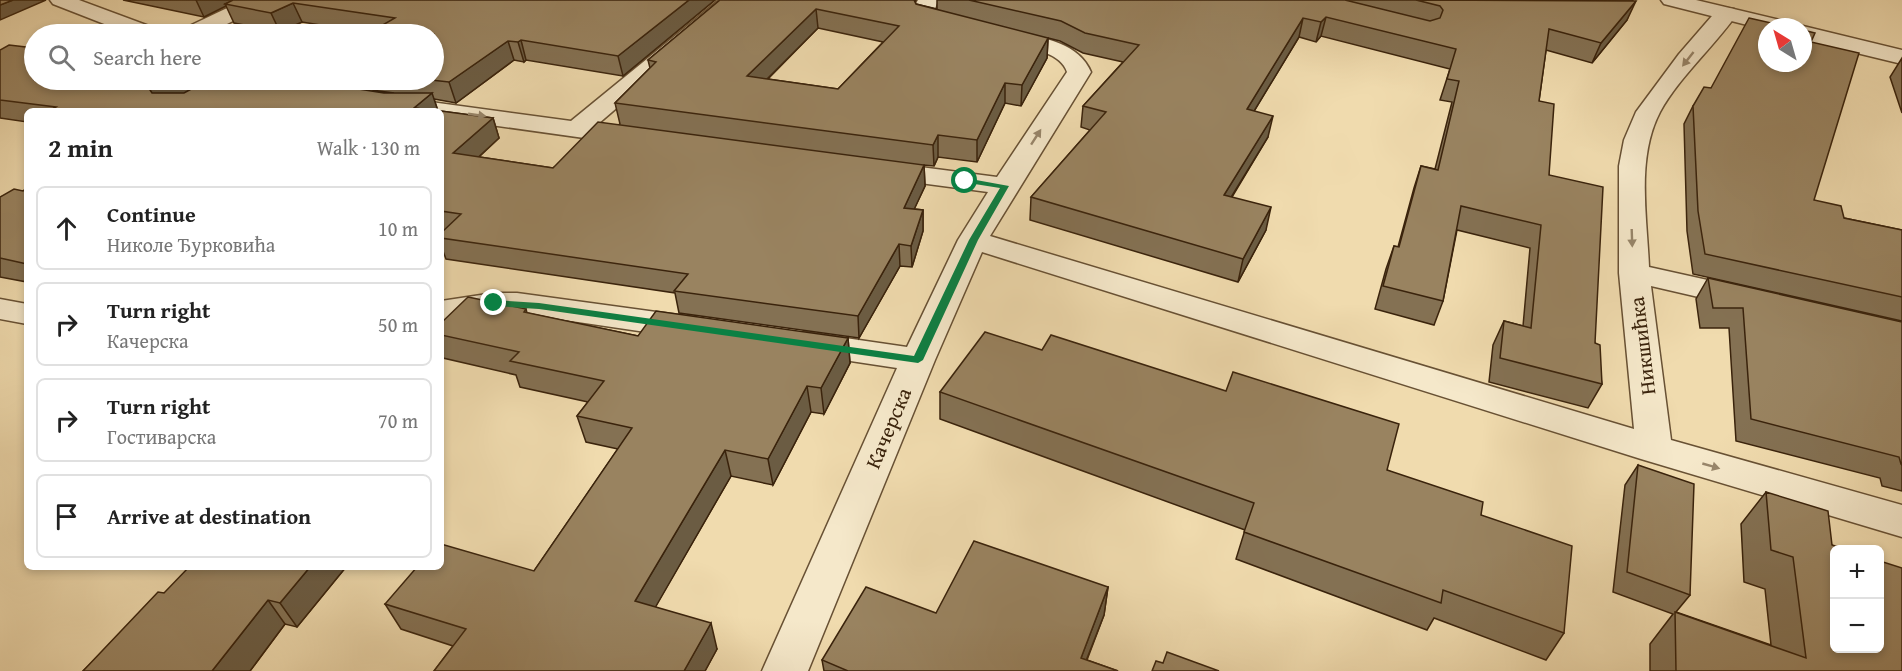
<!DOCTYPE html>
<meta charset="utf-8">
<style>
:root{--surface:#fff;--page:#f2f2f2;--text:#222;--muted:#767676;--line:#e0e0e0}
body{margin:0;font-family:"Gentium Book Plus",serif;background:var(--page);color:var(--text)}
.controls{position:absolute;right:18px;bottom:18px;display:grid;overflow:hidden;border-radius:9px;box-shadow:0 3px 9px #0003}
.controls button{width:54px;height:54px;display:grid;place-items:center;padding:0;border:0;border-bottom:2px solid var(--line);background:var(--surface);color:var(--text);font:30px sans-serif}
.compass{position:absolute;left:1758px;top:18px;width:54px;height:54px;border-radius:50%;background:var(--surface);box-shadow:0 3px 9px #0003;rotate:323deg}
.stop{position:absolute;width:18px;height:18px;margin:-14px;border:4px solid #0b8043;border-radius:50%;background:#fff}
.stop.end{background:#0b8043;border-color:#fff;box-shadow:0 2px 6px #0008}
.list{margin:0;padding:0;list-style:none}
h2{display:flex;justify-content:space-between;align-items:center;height:78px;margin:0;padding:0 24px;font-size:26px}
h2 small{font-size:20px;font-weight:400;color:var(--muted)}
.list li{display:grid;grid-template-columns:39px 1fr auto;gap:18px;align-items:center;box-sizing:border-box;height:84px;margin:0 12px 12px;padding:0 12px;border:2px solid var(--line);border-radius:9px}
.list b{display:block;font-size:22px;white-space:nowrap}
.list p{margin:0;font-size:20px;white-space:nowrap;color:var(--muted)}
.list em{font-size:20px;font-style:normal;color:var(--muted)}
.icon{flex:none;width:33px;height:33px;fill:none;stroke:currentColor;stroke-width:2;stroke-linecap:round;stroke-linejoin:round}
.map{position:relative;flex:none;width:1902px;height:671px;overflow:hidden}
.search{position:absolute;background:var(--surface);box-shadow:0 3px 9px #0003;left:24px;top:24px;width:420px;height:66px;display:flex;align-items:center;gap:15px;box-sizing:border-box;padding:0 21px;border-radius:33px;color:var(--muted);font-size:22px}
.panel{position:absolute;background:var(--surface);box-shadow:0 3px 9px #0003;left:24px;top:108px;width:420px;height:462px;border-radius:9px}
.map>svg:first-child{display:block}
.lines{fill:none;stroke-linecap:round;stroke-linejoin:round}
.minor-casing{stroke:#685134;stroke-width:3}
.tertiary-casing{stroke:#685134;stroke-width:3}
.minor{fill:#f5e8ca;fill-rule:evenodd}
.tertiary{fill:#f5e8ca;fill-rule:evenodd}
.wall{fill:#847153;stroke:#3a230c;stroke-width:1.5;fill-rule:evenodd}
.shaded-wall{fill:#6b5c43;stroke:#3a230c;stroke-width:1.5}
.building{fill:#998360;stroke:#3a230c;stroke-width:1.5;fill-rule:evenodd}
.oneway{fill:#98866b}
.route{fill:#0b8043}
.labels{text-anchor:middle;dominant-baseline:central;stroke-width:4.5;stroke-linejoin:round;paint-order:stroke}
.street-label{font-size:21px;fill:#3a230c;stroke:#f5e8ca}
</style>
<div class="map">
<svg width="1902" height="671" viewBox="0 0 1902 671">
<rect width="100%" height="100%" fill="#f0dbae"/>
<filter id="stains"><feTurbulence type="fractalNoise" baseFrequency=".00333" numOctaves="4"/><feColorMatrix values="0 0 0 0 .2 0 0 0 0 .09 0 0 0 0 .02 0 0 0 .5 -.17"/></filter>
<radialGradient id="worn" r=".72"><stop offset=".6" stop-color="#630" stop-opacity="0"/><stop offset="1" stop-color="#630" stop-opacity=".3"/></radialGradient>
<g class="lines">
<g class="minor-casing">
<g id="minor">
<path d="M50,0h29l78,29 3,5h-30l-77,-30z"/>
<path d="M244,0h26l-3,4 -60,30h-27l3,-5z"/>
<path d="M719,0h23l-144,124 45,8 4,5 -4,5 -9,3 -193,-27v-7h-48l-8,-2 -3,-5 3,-5 9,-2 177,24z"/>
<path d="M918,0h20l-4,12 31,9 3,5 -3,5 -8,2 -40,-12 -5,-11z"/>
<path d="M1726,8l8,1 3,5c-24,34 -57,62 -77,98 -24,46 -13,105 -11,155l108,24 5,7 -5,7 -11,3 -95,-22 20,154 231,65v32l-261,-78 -659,-207 -47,108 -127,311h-46l135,-303 -93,-14 -12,-3 -5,-8 5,-8 12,-3 103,15 51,-107 30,-48 -106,-14 -10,-2 -3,-6 3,-6 10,-2 115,15 70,-105c-8,-24 -50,-25 -71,-30l-3,-5 3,-5 8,-2c31,7 73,9 87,42l-101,164 644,193 -15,-156v-107l5,-26 12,-28 43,-58 39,-45z"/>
<path d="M241,80h49l44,8 3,5 -3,5 -9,2 -72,-13 -8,-2z"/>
<path d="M494,293h23l176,24 12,3 4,8 -4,8 -12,3 -176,-26h-23l-53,8v-20z"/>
<path d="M0,299l27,5v20l-27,-5z"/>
</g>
</g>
<g class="tertiary-casing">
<g id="tertiary">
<path d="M1661,0h35l92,22 3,5h-24v3l-103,-26z"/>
<path d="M1803,26l99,24v14l-99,-24v-13h-2z"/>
</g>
</g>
<use href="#minor" class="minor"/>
<use href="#tertiary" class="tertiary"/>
</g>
<g class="wall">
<path d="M123,0h592l-92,76 -97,-16 -2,2 -10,-2 -58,43 -22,-4 4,12h1h-412v11l-27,-4v-68l188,40 93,-3 113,6 -67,-9 -2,-4h109l-64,-47 -68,-11 -22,10 -46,-9 -8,-17 -22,11z"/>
<path d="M720,0h196l-1,2 1,2 21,5v-9h696l-6,20 -35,43 -46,-13 -7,51 10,74 46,168 7,41 -14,24 -99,-26 4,-37 11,-24 19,5 7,-78 -73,-18 -14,71 -9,24 -59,-16 11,-40 8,-23 4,1 16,-59 7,-22 14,3 17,-67 -12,-2 10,-31 -129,-33 -5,6 -17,-5 -45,74 14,26 -36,60 34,33 -28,52 -208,-62 1,-23 59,-67 -9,-3 2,-21 40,-44 -40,-9 -23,-12 -12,-3 -1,20 -26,48 -16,-3 -28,59 -39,-5 -4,9 -10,-1 1,21 -11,23 9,1v21l-11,36 -12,-1 -41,72 -180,-25 -4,-20 -229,-34 -5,-13v-8l2,-7h-2v-120l52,7 6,20 -20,19 74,11 67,-44 -5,-21 35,-35 -2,-8zM818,28l65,14 -45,47 -70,-10z"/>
<path d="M1811,42l3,158 30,18 58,12v91l-209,-47 -6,-43 -3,-107 9,-18 18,-18z"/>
<path d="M1902,58v55l-12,-36z"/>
<path d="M27,188v94l-27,-5v-80l23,-6z"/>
<path d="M1708,278l194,44v169l-20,-5 -2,-8 -144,-37 -7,-113h-29l-4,-29z"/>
<path d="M526,309l1,4 111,23 210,2 2,25 -26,51 -13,-2 -38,73 -42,-9 -76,131 62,42 -12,22h-271l19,-25 -52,-17 -16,-25 149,-33 84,-122 -32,-7 -9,-26 11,-14 -68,-15 -4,-12 -73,-17 -2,-4v-31z"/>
<path d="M940,392l447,78 94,45 83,118 -18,27 -112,-42 -7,12 -191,-71 9,-29 -305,-111z"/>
<path d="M1638,465l52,130 -14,17 95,33 -6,-56 -21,-7 -3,-58 25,-32 66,53 70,126h-252v-27l23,-30 -60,-22 12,-107z"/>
<path d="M346,567l-49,60 -12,-3 -35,47h-167l81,-78z"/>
<path d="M1108,587l-4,28 -17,45 31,11h-294l-2,-11 114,-47z"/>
</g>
<g class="shaded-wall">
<path d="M13,0h33l-46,20v-15z"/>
<path d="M196,0h43l-14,4 1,2 -22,11z"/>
<path d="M689,0h26l-92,76 -5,-20z"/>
<path d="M1636,1l-9,19 -35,43 9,-20z"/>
<path d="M293,3l9,19 -22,10 -9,-19z"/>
<path d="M816,9l2,19 -68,68 -3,-20z"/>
<path d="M1326,17l-5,19 -5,6 5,-20z"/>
<path d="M1303,18l-4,19 -57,94 5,-22z"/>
<path d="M1048,38l-1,20 -26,48 1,-21z"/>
<path d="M521,40l5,20 -2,2 -6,-20z"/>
<path d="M508,41l6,19 -58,43 -7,-21z"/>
<path d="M157,80h26l6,11 -28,19 -11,-20z"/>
<path d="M1005,83v20l-28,59v-22z"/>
<path d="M432,93l6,18 -24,-3z"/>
<path d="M1273,116l-5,21 -49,80 5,-22z"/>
<path d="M493,118l6,20 -39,36 -7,-21z"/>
<path d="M938,135v22l-4,9 -1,-21z"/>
<path d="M924,165l1,21 -20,43 -1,-21z"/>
<path d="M1271,207l-5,23 -28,52 5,-23z"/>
<path d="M923,210v21l-11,36 -1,-21z"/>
<path d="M899,244l1,22 -41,72 -1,-22z"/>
<path d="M848,338l2,25 -26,51 -3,-26z"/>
<path d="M807,386l4,26 -38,73 -5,-26z"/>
<path d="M725,450l6,26 -87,151 -9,-26z"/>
<path d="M310,567h36l-49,60 -17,-24z"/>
<path d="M1108,587l-4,28 -22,56 -1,-13z"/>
<path d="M268,600l17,24 -35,47h-38z"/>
<path d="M711,623l6,26 -12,22h-21z"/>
</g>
<g class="building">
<path d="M0,0h13l-13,5z"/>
<path d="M233,0h456l-71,56 -97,-16 -3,2 -10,-1 -59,41 -18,-2h3v-46h-67l28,-16 -102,-15 -22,10 -46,-9z"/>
<path d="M720,0h194l2,4 132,34 -26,47 -17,-2 -28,57 -39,-5 -5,10 -318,-42 41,-41 -8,-2zM816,9l83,17 -61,63 -91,-13z"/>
<path d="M969,0h376l85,21 10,-3 3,-8 -3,-4 -24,-6 220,1 -35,42 -52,-14 -10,72 15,3 -5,71 54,12 -8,156 5,2 2,39 -102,-26 4,-37 27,7 10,-103 -80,-19 -18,95 -60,-15 11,-40 5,1 22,-81 17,4 21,-89 -12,-2 9,-30 -130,-32 -5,5 -18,-4 -56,91 26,7 -49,79 47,12 -28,52 -212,-62 75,-85 -23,-6 56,-61 -54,-12 -24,-12z"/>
<path d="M1749,18l40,9h-22v36h36v-33l12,3 -4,9 48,11 -45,147 27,6 3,12 58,12v67l-197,-43 -7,-43 -5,-105 11,-19 7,1z"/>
<path d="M9,45l25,3v32h129l-9,4 -4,6 2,3h32l24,-13h24l49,7 12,-7h8l83,13h48l-18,15 25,3h-390l7,-4 -56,-7v-50z"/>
<path d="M441,111l52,7 -40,35 100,15 45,-46 326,43 -20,43 19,2 -12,36 -12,-2 -41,72 -184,-25 14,-17 -247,-36v-5l20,-19 -20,-3z"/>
<path d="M27,188v76l-27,-6v-61l14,-8 9,2z"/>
<path d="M1708,278l194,44v143l-1,-1 -2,-7 -148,-38 -8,-111h-30z"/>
<path d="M468,297l58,12 -2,3 114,24 18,-25 192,27 -27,50 -14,-2 -39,73 -43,-9 -90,151 76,22 -27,48h-250l32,-42 -81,-25 32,-37h24v-23l93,27 98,-143 -55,-12 27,-35 -94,-20 9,-9 -78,-17v-12z"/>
<path d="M985,332l57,18 9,-15 175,56 7,-19 166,52 -12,46 96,32 -2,13 91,31 -8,87 -121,-43 -2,13 -197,-71 10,-29 -314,-111z"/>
<path d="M1638,465l56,19 -4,111 -63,-23z"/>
<path d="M1766,492l62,19 4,34 13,4h-11v99h46v-87l22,7v103h-226l-1,-59 131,46 -13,-101 -22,-7z"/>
<path d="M974,541l134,46 -27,71 37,13h-270l-26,-11 44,-73 70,26z"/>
<path d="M189,567h121l-30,36 -12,-3 -56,71h-129l75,-79 6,1z"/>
<path d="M1167,652l52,19h-67l4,-10 7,2z"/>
</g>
<defs><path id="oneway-solid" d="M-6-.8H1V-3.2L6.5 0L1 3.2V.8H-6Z" transform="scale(1.5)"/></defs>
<g class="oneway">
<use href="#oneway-solid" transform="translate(1688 59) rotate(128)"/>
<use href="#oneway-solid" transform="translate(477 115) rotate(8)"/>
<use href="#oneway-solid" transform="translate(1036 137) rotate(-57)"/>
<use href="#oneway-solid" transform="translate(1632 238) rotate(88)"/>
<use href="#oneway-solid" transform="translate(1711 466) rotate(16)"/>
</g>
<path class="route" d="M965,178l44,8 -31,54 -55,120 -5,3 -379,-54 -45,-3 -4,-3 4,-3 45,3 375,53 55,-116 31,-52 -38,-6 -1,-1z"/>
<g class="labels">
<g class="street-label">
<text transform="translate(1642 346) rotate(-97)">Никшићка</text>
<text transform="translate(888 428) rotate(-67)">Качерска</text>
</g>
</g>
<rect width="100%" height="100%" filter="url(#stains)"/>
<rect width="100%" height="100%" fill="url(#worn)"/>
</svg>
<div class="controls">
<button>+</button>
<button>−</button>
</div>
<svg class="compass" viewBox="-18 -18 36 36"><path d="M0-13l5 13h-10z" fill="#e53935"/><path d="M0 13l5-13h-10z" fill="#767676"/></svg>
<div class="stop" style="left:965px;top:181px"></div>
<div class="stop end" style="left:494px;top:303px"></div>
<div class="search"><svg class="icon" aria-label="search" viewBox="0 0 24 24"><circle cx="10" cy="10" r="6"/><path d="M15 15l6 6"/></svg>Search here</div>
<section class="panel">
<h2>2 min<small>Walk · 130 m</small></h2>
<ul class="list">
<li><svg class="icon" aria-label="ahead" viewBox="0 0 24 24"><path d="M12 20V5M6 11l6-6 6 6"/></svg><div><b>Continue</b><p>Николе Ђурковића</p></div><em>10 m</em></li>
<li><svg class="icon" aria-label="right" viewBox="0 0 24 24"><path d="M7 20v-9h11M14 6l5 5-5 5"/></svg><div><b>Turn right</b><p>Качерска</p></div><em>50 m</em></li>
<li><svg class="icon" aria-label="right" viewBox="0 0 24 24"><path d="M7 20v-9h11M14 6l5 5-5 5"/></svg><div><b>Turn right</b><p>Гостиварска</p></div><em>70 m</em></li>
<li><svg class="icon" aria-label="arrive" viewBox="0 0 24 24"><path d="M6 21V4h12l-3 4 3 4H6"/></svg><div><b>Arrive at destination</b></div></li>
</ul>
</section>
</div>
